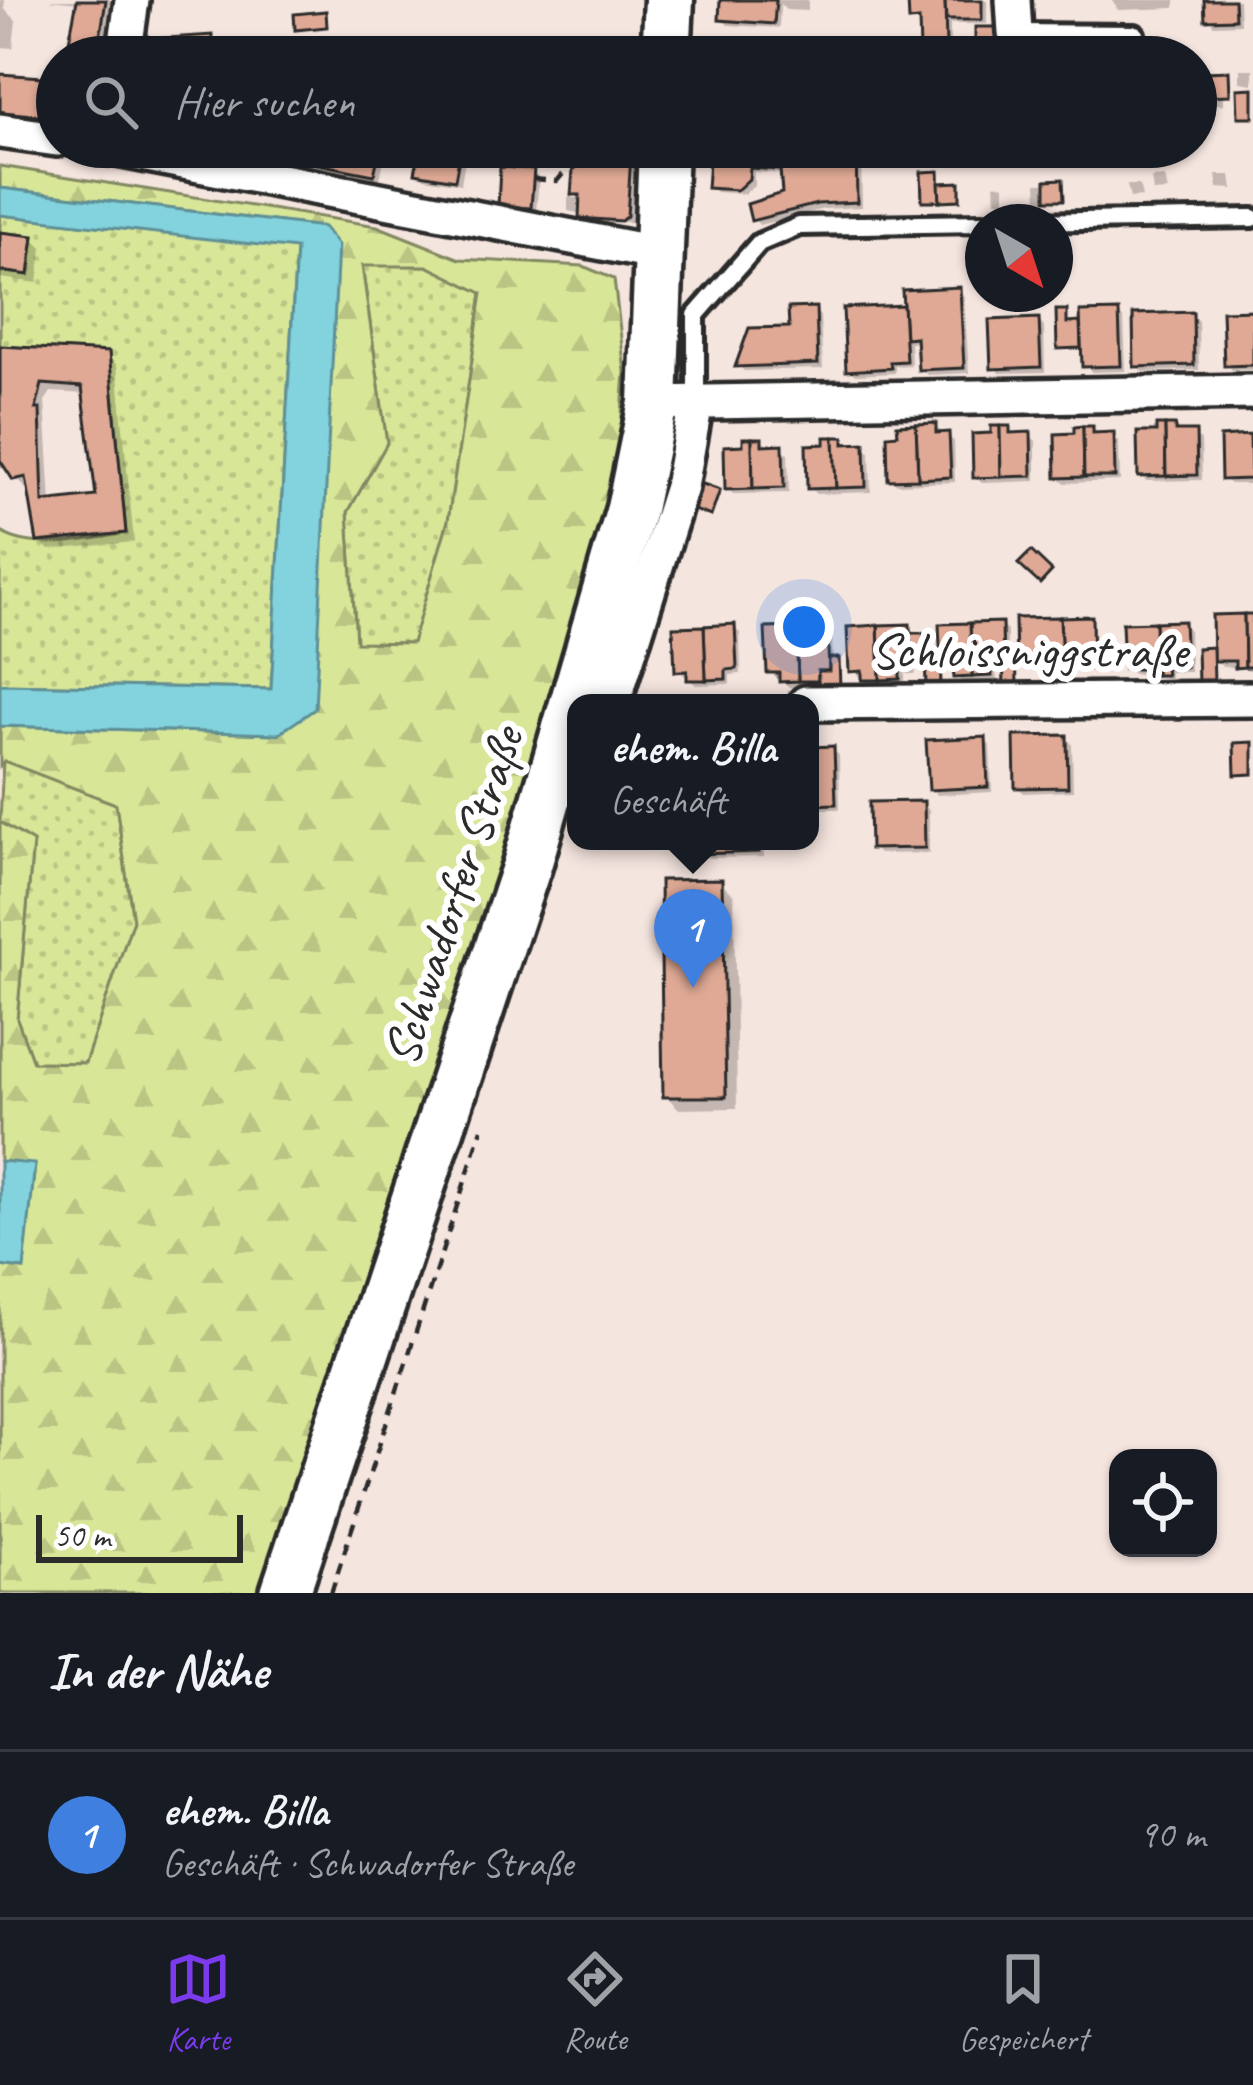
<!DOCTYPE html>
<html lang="de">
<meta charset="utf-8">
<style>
:root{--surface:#171b24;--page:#20242c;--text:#f1f3f6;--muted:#9ea1a6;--line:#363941;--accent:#7c3aed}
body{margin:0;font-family:Caveat,sans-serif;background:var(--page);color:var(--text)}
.controls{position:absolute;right:36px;bottom:36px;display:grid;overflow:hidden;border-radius:24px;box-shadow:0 3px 9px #0004}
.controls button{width:108px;height:108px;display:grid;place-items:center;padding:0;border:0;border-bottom:3px solid var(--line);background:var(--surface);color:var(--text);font:60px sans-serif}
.compass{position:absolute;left:965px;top:204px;width:108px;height:108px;border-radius:50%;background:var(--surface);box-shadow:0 3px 9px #0004;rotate:141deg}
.scale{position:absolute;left:36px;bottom:30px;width:207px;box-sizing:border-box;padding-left:12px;border:6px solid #2b2b2b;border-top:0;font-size:33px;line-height:42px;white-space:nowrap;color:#2b2b2b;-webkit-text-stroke:9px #fff;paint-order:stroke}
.you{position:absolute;left:804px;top:627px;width:42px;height:42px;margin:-30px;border:9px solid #fff;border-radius:50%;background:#1a73e8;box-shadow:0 0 0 18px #1a73e833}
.badge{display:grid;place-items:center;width:78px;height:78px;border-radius:50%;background:var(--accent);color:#fff;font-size:39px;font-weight:700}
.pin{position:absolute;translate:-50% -99px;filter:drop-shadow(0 3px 6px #0008)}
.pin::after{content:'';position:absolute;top:63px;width:42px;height:36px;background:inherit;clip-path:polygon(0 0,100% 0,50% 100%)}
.popup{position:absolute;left:567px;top:694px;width:252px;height:156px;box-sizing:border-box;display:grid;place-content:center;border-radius:24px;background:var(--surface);filter:drop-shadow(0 3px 9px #0005);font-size:39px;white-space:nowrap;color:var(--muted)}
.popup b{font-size:45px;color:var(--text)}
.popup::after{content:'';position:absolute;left:50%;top:100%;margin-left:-24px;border:24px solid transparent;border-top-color:var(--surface)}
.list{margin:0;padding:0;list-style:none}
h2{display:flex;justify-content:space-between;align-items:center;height:156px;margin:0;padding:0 48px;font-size:51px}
h2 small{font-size:39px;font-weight:400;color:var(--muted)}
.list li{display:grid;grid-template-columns:78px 1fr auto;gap:36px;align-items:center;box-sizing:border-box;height:168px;padding:0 48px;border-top:3px solid var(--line)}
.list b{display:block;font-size:45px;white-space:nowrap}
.list p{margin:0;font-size:39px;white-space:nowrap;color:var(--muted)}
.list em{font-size:39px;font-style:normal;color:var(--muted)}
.icon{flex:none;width:66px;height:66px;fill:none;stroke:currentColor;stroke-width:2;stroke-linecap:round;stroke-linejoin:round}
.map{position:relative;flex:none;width:1253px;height:1593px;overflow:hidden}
.search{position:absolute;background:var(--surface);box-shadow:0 3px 9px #0004;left:36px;right:36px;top:36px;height:132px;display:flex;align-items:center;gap:30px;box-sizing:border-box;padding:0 42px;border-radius:66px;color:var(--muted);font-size:45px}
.sheet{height:324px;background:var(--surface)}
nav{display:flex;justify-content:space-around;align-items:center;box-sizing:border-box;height:168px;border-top:3px solid var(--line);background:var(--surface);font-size:33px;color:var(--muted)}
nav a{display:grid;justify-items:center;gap:6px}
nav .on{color:var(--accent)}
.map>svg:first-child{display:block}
.grass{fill:url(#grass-dots);stroke:#828862;stroke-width:3}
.forest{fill:url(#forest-firs);stroke:#828862;stroke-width:3;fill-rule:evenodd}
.water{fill:#82d3de;stroke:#5f9096;stroke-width:3}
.shadow{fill:#0003;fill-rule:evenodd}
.building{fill:#dfa995;stroke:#2b2b2b;stroke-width:3;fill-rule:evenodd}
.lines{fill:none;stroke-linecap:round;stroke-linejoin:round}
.service-casing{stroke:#2b2b2b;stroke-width:26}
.minor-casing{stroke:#2b2b2b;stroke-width:42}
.secondary-casing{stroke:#2b2b2b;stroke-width:57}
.path{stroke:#2b2b2b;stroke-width:4.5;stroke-dasharray:12 9;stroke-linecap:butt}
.service{stroke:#fff;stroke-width:16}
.minor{stroke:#fff;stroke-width:33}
.secondary{stroke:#fff;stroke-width:48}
.labels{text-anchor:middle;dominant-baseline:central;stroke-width:12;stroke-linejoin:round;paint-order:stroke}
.street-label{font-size:51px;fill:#2b2b2b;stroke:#fff}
</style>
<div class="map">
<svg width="1253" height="1593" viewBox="0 0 1253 1593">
<defs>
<pattern id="grass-dots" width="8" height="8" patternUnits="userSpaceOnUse" patternTransform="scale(3)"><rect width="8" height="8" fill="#d8e698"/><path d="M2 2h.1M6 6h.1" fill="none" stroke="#bac583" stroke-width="1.8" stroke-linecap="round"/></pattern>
<pattern id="forest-firs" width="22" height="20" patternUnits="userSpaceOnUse" patternTransform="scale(3)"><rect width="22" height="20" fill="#d8e698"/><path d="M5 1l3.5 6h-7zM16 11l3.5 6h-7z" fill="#bac583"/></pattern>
</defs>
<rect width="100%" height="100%" fill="#f5e5df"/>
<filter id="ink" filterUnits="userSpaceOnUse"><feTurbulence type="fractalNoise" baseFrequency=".00833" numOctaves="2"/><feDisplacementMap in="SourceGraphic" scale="24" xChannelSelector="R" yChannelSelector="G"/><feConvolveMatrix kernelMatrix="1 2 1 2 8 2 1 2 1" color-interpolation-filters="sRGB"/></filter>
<g filter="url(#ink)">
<g class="grass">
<path d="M0,215l296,33 -25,441 -271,-5v-153c30,22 91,8 126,2l-17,-180 -109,-7v-74l29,2 5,-38 -34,-4z"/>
<path d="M362,265l65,1 55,27 -34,228 -35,122h-57l-8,-131 39,-69z"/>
<path d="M3,760l113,44 17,116 -48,143 -52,-1 -16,-43 16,-177 -33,-20z"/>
</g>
<path class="forest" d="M0,166l377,60 83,33 123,7 31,13 11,93 -8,114 -101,353 -250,754h-266v-327l23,3 12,-104 -35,-4v-339l33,20 -16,177 16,43 52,1 48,-143 -17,-116 -112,-43 -4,5v-40l278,8 44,-507 -322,-39zM362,266h65l55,27 -34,228 -36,122 -56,-1 -8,-130 39,-69z"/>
<g class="water">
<path d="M0,188l323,39 15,18 -23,464 -37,25 -278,-8v-42l271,5 25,-440 -296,-34z"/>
<path d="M0,1161l35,3 -11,105 -24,-3z"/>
</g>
<g class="shadow">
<path d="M0,0h5l-1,8 12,12 -3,28 -13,-1z"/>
<path d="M47,0h73l-9,57h-42l11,-54z"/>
<path d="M723,0h85v11l-22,-1 -6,-6 -1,24 -51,-3 -6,-6z"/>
<path d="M911,0h76v24h-37v31l-22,2 -6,-32 -10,-6z"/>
<path d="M1112,0h63v8l-57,2z"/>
<path d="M1207,0h32l1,24 -27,1z"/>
<path d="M621,43l9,14h-118z"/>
<path d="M719,52l35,3 3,2h-38z"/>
<path d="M1240,69h13v15l-13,-2z"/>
<path d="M1207,75l23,1 1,20h-8v9l-10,-2z"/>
<path d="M0,77l57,4v46l-57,-4z"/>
<path d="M174,147h96v13l-21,-5v8z"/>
<path d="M309,147l69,7 6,6 -4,19 -68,-14 -6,-5z"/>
<path d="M423,147h44l-6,37 -37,-6 -6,-6z"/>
<path d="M713,147h143l5,5 1,55 -38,2 -65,16 -5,-6 31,-24 -2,-21 -29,-2v14l-10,8 -28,-2 -6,-6z"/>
<path d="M630,159l6,6 -4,57 -44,1 -6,-9 -14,-3v-13h11l-5,-4z"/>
<path d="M533,172l6,6 -3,34 -30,-2 -5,-6z"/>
<path d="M1216,175h15l2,14 -15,-1z"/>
<path d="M1151,178l14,-1 3,14 -15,1z"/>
<path d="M1062,182l3,19 -27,-1 -1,-17z"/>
<path d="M995,183l10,2v16l-9,-1z"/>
<path d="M1127,185h12l3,12 -12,1z"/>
<path d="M0,235l32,3 10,10 -4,35 -38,-5z"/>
<path d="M958,290l6,6 5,77 -42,2 -6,-6 -1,-27 -10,1 1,22 -16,1v7l-40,2 -6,-6 58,-61z"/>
<path d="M815,310l5,6 3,53 -79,2 -5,-5z"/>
<path d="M1066,313l2,13 15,4 35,-16 6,5 2,52 -35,1 -7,-23 -22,1z"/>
<path d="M1253,313v57h-21l-5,-6z"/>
<path d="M1192,315l6,6 1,49 -56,2 -6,-6z"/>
<path d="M1038,321l6,6 1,45 -45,1 -6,-6z"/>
<path d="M0,349l107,6 10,10 17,177 -85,8 -9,-9 -9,-54 -6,1 -15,-20 -10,-1zM51,392l35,2 13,105 -48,5 -6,-103z"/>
<path d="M935,427l19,14 1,41 -58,2 -6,-6z"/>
<path d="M1174,428l27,12 1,40 -56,1 -5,-6 18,-40z"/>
<path d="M1092,429l27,12 1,40 -56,2 -6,-6z"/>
<path d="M994,430l36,5 6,6v40l-54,2 -6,-6z"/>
<path d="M1253,439v45h-23l-6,-5 -1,-39z"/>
<path d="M843,440l27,12 1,40 -55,2 -6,-6 19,-41z"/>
<path d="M761,441l27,12 1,40 -56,1 -5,-5 18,-41z"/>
<path d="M1253,617v53l-31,-4 -8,-9 1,26 -12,1 9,-34z"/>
<path d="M1090,619l4,51 -69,1 -8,-8 1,22h-9l-3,-13h-10l1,9 -34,1 -22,-17 1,23 -14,-23 -13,1 1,8h-11v10l-34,1 -19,-15 56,-43 17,11 1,16 18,4 57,-33 6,6v25h12z"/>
<path d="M1183,624l6,6 1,42h-20v7l-37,-5 -6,-6z"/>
<path d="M734,628l6,5 1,41 -11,1v9l-34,1 -18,-15z"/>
<path d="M826,629l6,6 1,26 6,2 1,26 -52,-2 -18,-15z"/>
<path d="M1066,738l6,6 1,47 -49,2 -6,-6z"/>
<path d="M984,740l6,5 2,47 -55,3 -5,-6z"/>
<path d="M810,750h23l6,5 1,54h-30z"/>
<path d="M923,804l6,6v43l-50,1 -6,-6z"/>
<path d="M701,841h62l1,16 -57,1z"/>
<path d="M721,882l13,13 3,213 -58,1 -13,-13z"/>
</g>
<g class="building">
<path d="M77,0h29l-9,57h-31z"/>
<path d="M720,0h56l-2,24 -55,-4z"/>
<path d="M908,0h37l1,50 -26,1 -1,-31 -10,1z"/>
<path d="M945,0h37v20h-36z"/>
<path d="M1204,0h30l1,19 -30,1z"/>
<path d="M326,11l1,16 -32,3 -1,-16z"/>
<rect x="975" y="27" width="24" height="22"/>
<path d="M212,35v22h-59v-18z"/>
<path d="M510,35l113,5 -1,17h-113z"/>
<path d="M1229,71l1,24 -25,1 -1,-24z"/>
<path d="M0,74l57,4v39l-57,-5z"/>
<path d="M1253,88v29h-15l-1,-28z"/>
<path d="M306,147l73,5 -5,23 -71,-14z"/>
<path d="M420,147h41l-6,33 -40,-7z"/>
<path d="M710,147h146l1,55 -40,2 -66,17 -4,-17 35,-11 -2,-23 -30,-2 -1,11 -12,11 -30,-2z"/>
<path d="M598,149l33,7 -4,60 -6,5 -42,-3 1,-23h-9l2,-25z"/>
<path d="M500,167l34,2 -3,39 -33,-2z"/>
<path d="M939,171l1,30h-18l-1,-29z"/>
<path d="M1063,179l1,21h-18v-20z"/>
<path d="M960,182v18l-20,1 -1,-18z"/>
<path d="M0,232l34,4 -5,39 -29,-4z"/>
<path d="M960,287l4,81 -46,2 -2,-33 -11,1 -3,-48z"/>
<path d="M903,305l3,56 -16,1 1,6 -45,3 -3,-63z"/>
<path d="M816,307l2,57 -83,3 14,-39 40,-1 -1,-19z"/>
<path d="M1056,310h11v13l13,-1 1,26 -24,1z"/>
<path d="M1253,310v55l-29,1 -2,-55z"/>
<path d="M1119,311l2,55 -39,1 -2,-55z"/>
<path d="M1193,312l1,53 -60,2 -1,-53z"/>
<path d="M1039,318l2,49 -50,2 -2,-49z"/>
<path d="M0,346l109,6 17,181 -89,9 -11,-65 -13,3 -13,-20zM42,384l40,3 14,109 -53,6 -3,-93h-4z"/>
<path d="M936,423v10l13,-1 2,45 -33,2 -2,-55z"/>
<path d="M916,424l2,55 -30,1 -1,-45 11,-1 -1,-9z"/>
<path d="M1156,425h9l1,51 -28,1 -1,-45h19z"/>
<path d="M1165,425h10v6h21l1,44 -31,1z"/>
<path d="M991,426h9l1,51 -28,1 -1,-44 19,-1z"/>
<path d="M1000,426h10v7l21,-1 1,44 -31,1z"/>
<path d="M1083,426l1,51 -28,1 -1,-44 19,-1v-6z"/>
<path d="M1083,426h10v7l21,-1 1,45h-31z"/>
<path d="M1250,435l1,44 -30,1 -1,-43z"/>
<path d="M825,437h9l2,51 -29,1 -1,-44 19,-1z"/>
<path d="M834,437h10v7l21,-1 1,44 -30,1z"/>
<path d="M743,438h9l1,51 -28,1 -1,-44 19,-1z"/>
<path d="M752,438h10v7l21,-1 1,44 -31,1z"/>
<path d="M700,483l20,7 -9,26 -20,-7z"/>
<path d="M1031,551l21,20 -12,13 -22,-20z"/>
<path d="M1244,614l1,53 -10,1v-7h-22l-1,-46z"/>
<path d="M1244,614h9v53h-8z"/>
<path d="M1092,616l1,53 -31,1 -2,-53z"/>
<path d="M1060,617l2,53 -46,-4 -1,-48z"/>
<path d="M1184,621l2,46 -21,1 1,7h-10l-1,-53z"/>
<path d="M1002,622l1,45 -11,1v8l-20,1 -2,-54z"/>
<path d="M1155,622l1,53 -10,1v-7h-22l-2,-46z"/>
<path d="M970,623l2,54 -18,1 -1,-10 -12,1 -2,-45z"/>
<path d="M735,624l2,45 -11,1v9l-20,1 -2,-54z"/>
<path d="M910,624l1,45 -11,1v9l-20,1 -2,-55z"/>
<path d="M878,625l2,55h-18v-9l-13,1 -2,-45z"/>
<path d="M704,626l2,54h-19v-9l-12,1 -2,-45z"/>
<path d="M827,626l2,45h-11v10h-20l-2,-54z"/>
<path d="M796,627l2,54 -19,1v-9h-12l-2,-45z"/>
<path d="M910,633h14l1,31 -14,1z"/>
<path d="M1213,647l1,35 -16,1 -1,-35z"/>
<path d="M940,650l1,37 -15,1 -1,-37z"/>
<path d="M1003,653h13l1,31 -13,1z"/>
<path d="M829,658h10l1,30 -22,1v-18h11z"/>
<path d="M1067,735l1,52 -53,1 -1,-52z"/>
<path d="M986,737l2,50 -59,3 -3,-50z"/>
<path d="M1253,742v32l-18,1 -1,-32z"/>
<path d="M834,746l2,58 -26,1v-58z"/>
<path d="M924,801l1,47 -55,1 -1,-47z"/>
<path d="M698,841h61v11l-61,2z"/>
<path d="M722,879l4,218h-63l-3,-217z"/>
</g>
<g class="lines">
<g class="service-casing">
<g id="service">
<path d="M1015,33l120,1"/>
<path d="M1025,222l228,-4"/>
<path d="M696,402v-87l63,-72 40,-17 184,-3"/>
</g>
</g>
<g class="minor-casing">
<g id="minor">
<path d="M1013,0l2,33"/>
<path d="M124,57l8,-57"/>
<path d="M0,131l57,8"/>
<path d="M106,147l554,107"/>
<path d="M653,403l600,-11"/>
<path d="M613,703l68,-216 15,-85"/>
<path d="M806,703l447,-4"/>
</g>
</g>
<g class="secondary-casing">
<g id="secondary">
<path d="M666,57l3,-57"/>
<path d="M285,1593l242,-728 104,-356 22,-106 10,-256"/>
</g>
</g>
<g class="path">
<path d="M593,147l2,4"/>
<path d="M533,179l24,2 29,-34"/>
<path d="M331,1593l151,-464"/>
</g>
<use href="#service" class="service"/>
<use href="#minor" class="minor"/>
<use href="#secondary" class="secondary"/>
</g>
</g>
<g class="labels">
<g class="street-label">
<text x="1029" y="650">Schloissniggstraße</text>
<text transform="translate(453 896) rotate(-72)">Schwadorfer Straße</text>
</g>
</g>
</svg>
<div class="controls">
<button><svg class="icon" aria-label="locate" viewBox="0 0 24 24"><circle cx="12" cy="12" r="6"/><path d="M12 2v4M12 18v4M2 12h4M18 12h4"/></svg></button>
</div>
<svg class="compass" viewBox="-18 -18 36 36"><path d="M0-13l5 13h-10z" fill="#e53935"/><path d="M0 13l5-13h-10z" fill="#9ea1a6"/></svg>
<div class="scale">50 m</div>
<div class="you"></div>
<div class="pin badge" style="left:693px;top:988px;background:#3f7fe0">1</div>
<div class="popup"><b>ehem. Billa</b>Geschäft</div>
<div class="search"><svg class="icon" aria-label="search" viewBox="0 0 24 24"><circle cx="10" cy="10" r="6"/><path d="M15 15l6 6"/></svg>Hier suchen</div>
</div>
<section class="sheet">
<h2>In der Nähe<small></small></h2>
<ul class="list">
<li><span class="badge" style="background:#3f7fe0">1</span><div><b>ehem. Billa</b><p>Geschäft · Schwadorfer Straße</p></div><em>90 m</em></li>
</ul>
</section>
<nav>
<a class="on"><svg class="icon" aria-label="map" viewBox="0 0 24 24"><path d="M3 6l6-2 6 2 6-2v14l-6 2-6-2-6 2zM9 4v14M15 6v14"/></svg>Karte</a>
<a><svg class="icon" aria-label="directions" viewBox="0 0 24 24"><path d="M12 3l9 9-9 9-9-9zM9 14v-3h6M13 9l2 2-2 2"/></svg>Route</a>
<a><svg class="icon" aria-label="saved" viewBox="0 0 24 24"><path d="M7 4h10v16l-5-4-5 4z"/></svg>Gespeichert</a>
</nav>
